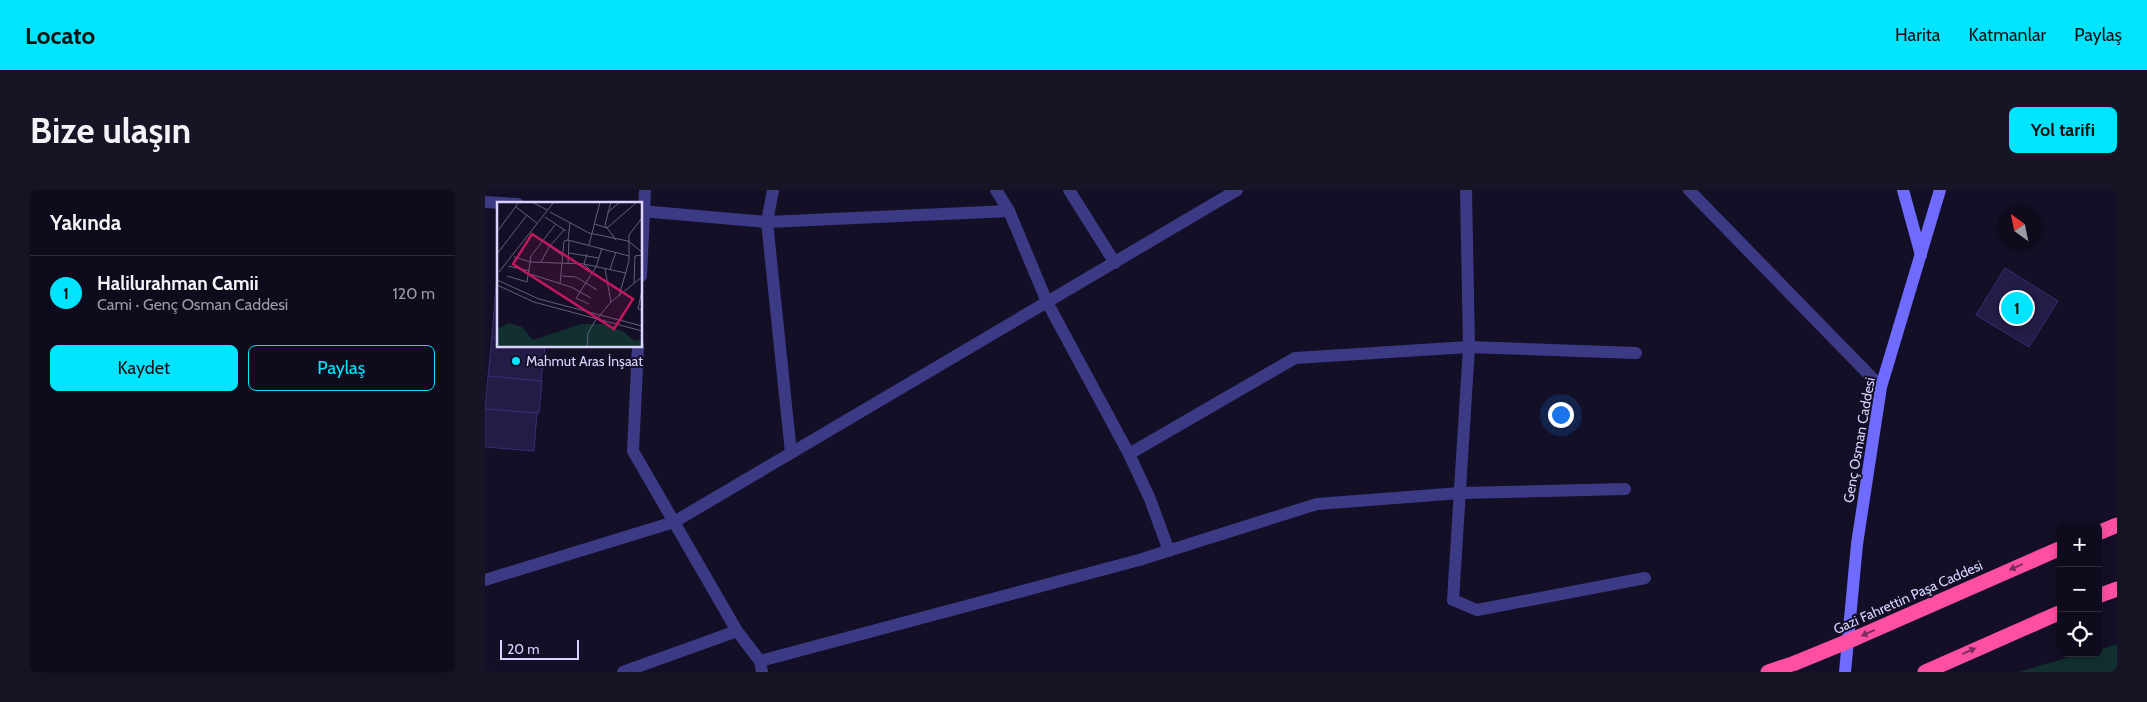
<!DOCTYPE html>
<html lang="tr">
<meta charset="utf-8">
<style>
:root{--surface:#0e0b1c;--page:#171425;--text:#f1f3f6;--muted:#9b9ba3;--line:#2e2b3b;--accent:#00e5ff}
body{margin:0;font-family:Cabin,sans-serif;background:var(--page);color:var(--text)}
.controls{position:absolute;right:15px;bottom:15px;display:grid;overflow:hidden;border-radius:8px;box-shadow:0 2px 8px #0003}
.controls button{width:45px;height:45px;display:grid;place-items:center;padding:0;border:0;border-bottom:1px solid var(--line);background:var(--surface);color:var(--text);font:25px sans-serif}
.compass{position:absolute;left:1512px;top:15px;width:45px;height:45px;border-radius:50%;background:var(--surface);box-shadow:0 2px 8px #0003;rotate:327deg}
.scale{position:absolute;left:15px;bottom:12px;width:79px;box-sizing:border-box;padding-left:5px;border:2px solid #d9d4ff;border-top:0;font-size:14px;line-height:18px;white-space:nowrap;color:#d9d4ff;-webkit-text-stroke:4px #130f26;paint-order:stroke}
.you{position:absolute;left:1075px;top:224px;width:18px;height:18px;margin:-12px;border:4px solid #fff;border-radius:50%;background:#1a73e8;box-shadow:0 0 0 8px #1a73e833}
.badge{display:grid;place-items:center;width:32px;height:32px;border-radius:50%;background:var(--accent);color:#111;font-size:16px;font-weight:700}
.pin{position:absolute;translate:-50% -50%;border:2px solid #fff;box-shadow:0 1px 5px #0006}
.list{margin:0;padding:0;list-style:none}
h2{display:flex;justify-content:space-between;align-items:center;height:65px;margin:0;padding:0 20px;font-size:21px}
h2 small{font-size:16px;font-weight:400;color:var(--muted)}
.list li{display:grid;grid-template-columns:32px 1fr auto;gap:15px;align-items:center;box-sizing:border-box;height:75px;padding:0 20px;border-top:1px solid var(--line)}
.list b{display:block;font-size:19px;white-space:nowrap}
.list p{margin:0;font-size:16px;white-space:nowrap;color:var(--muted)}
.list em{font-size:16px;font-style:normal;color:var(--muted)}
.actions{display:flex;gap:10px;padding:15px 20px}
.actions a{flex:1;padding:11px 0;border:1px solid var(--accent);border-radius:8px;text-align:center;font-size:18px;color:var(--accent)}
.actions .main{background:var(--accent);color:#111}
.icon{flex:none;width:28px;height:28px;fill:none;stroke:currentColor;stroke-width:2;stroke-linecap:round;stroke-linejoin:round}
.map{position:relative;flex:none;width:1632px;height:482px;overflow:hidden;border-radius:8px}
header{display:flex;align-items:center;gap:30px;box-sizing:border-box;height:70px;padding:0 25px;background:var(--accent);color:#111}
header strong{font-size:24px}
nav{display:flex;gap:28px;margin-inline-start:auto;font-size:18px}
.intro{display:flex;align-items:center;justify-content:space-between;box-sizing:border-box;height:120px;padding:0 30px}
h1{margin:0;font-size:35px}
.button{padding:12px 22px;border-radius:8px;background:var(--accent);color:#111;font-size:18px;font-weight:700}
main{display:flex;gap:30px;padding:0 30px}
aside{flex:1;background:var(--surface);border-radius:8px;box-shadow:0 2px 8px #0003}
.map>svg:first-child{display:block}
.green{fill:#12302f}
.building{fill:#241b47;stroke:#3b2d73}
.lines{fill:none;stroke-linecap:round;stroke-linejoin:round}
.street{stroke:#3d3a85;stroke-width:12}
.secondary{stroke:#6f6bff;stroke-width:12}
.highway{stroke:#ff4fa3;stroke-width:15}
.highway-bridge{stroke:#ff4fa3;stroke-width:15}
.oneway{fill:#7d2c5e}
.poi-dot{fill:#00e5ff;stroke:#130f26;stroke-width:2}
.labels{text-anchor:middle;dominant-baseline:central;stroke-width:4;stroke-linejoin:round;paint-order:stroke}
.poi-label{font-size:14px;fill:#d9d4ff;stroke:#130f26;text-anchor:start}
.street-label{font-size:14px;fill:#d9d4ff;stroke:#130f26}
.inset-road{fill:none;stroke:#625e7d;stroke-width:1}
.view{fill:#c2185b;fill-opacity:0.15;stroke:#c2185b;stroke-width:2.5}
.inset-edge{fill:none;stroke:#d9d4ff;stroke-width:2.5}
</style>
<header>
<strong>Locato</strong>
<nav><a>Harita</a><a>Katmanlar</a><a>Paylaş</a></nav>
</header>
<div class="intro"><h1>Bize ulaşın</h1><a class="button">Yol tarifi</a></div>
<main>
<aside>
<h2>Yakında<small></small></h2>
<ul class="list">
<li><span class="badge">1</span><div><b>Halilurahman Camii</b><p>Cami · Genç Osman Caddesi</p></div><em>120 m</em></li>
</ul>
<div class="actions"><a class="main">Kaydet</a><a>Paylaş</a></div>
</aside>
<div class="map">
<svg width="1632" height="482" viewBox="0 0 1632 482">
<rect width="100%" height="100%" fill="#130f26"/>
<path class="green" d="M1632,454v28h-99l66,-19h14v-3z"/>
<g class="building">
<path d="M14,66v42l-4,-1z"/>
<path d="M1520,78l53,33 -29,46 -53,-32z"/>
<path d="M10,107l4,1v40l-7,-1z"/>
<path d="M7,147l7,1v8h46l-4,35 -53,-5z"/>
<path d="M3,186l54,5 -3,32 -54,-4z"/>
<path d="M0,219l52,4 -3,38 -49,-4z"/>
</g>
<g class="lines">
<g class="street">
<path d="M288,0l-6,32 24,231"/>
<path d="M511,0l13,21 38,91 82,152 21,45 19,52"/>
<path d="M584,0l46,73"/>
<path d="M981,0l3,157 -16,253 24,10 168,-32"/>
<path d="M1204,0l192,197"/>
<path d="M0,12l33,2"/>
<path d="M156,21l126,11 242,-11"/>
<path d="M156,86l4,-86"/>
<path d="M153,156l-5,105 104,180 23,30 2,11"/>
<path d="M644,264l166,-96 174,-11 167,6"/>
<path d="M0,390l189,-58 563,-332"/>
<path d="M275,471l379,-101 178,-56 143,-11 165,-4"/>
<path d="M138,482l114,-41"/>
</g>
<g class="secondary">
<path d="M1418,0l18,65"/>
<path d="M1360,482l12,-128 24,-157 59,-197"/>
</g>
<g class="highway">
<path d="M1613,343l19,-8"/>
<path d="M1613,406l19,-7"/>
<path d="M1283,482l27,-9"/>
<path d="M1440,482l136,-60"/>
</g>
<path class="highway-bridge" d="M1310,473l61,-25 205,-90"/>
</g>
<defs><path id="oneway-solid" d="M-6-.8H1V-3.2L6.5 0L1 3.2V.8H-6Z" transform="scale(1.25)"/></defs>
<g class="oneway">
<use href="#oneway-solid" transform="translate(1531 377) rotate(156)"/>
<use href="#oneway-solid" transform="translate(1383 443) rotate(156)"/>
<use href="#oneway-solid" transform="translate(1484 461) rotate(-24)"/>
</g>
<circle class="poi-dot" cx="31" cy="171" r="5"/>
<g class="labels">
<g class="poi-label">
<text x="41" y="171">Mahmut Aras İnşaat</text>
</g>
<g class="street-label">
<text transform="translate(1374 250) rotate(-80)">Genç Osman Caddesi</text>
<text transform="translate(1423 407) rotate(-24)">Gazi Fahrettin Paşa Caddesi</text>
</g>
</g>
<g transform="translate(12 12)">
<rect width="145" height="145" fill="#130f26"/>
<path d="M12,121l13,4 11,13 48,-16h22l21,8 10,9 8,-2v8h-145v-18z" fill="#12302f"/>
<path class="inset-road" d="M35,0l15,8M114,0l-6,23 11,15M19,5l21,16M53,10l39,21 39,8 14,11M110,11l13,-11M48,15l21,14M98,22l12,4 30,-26M0,30l22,-30M35,32l31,22M71,38l61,16M92,43l11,-43M72,51l30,5M0,52l30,-39M90,52l-3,10 9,9M17,55l17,5 53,2 42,9M44,60l8,-15 15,-17M71,62l1,-24M11,64l22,5M108,67l6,33M113,67l6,-17M2,70l55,-70M33,72l41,13 20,11M10,74l20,6 4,-26 24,-31M65,74l14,1 21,13M0,78l42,19 103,27M137,81l1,-27 7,-1M63,82l4,-43 4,-1 2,-17M0,83l37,17 108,29M145,88l-4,19 4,1M122,94l10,-35v-26l13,-17M92,102l-13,-6 20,-31 6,-19M90,145l1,-14 7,-12 16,-19 31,-25"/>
<path class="view" d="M35,32l101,65 -19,30 -101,-65z"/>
<rect width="145" height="145" class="inset-edge"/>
</g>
</svg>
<div class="controls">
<button>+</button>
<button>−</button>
<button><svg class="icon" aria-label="locate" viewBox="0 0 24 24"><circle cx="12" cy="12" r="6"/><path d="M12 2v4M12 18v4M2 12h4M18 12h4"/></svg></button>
</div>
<svg class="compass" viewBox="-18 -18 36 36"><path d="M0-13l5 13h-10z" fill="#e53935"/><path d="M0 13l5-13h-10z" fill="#9b9ba3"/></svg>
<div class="scale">20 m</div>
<div class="you"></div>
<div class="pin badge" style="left:1532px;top:118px">1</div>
</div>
</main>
